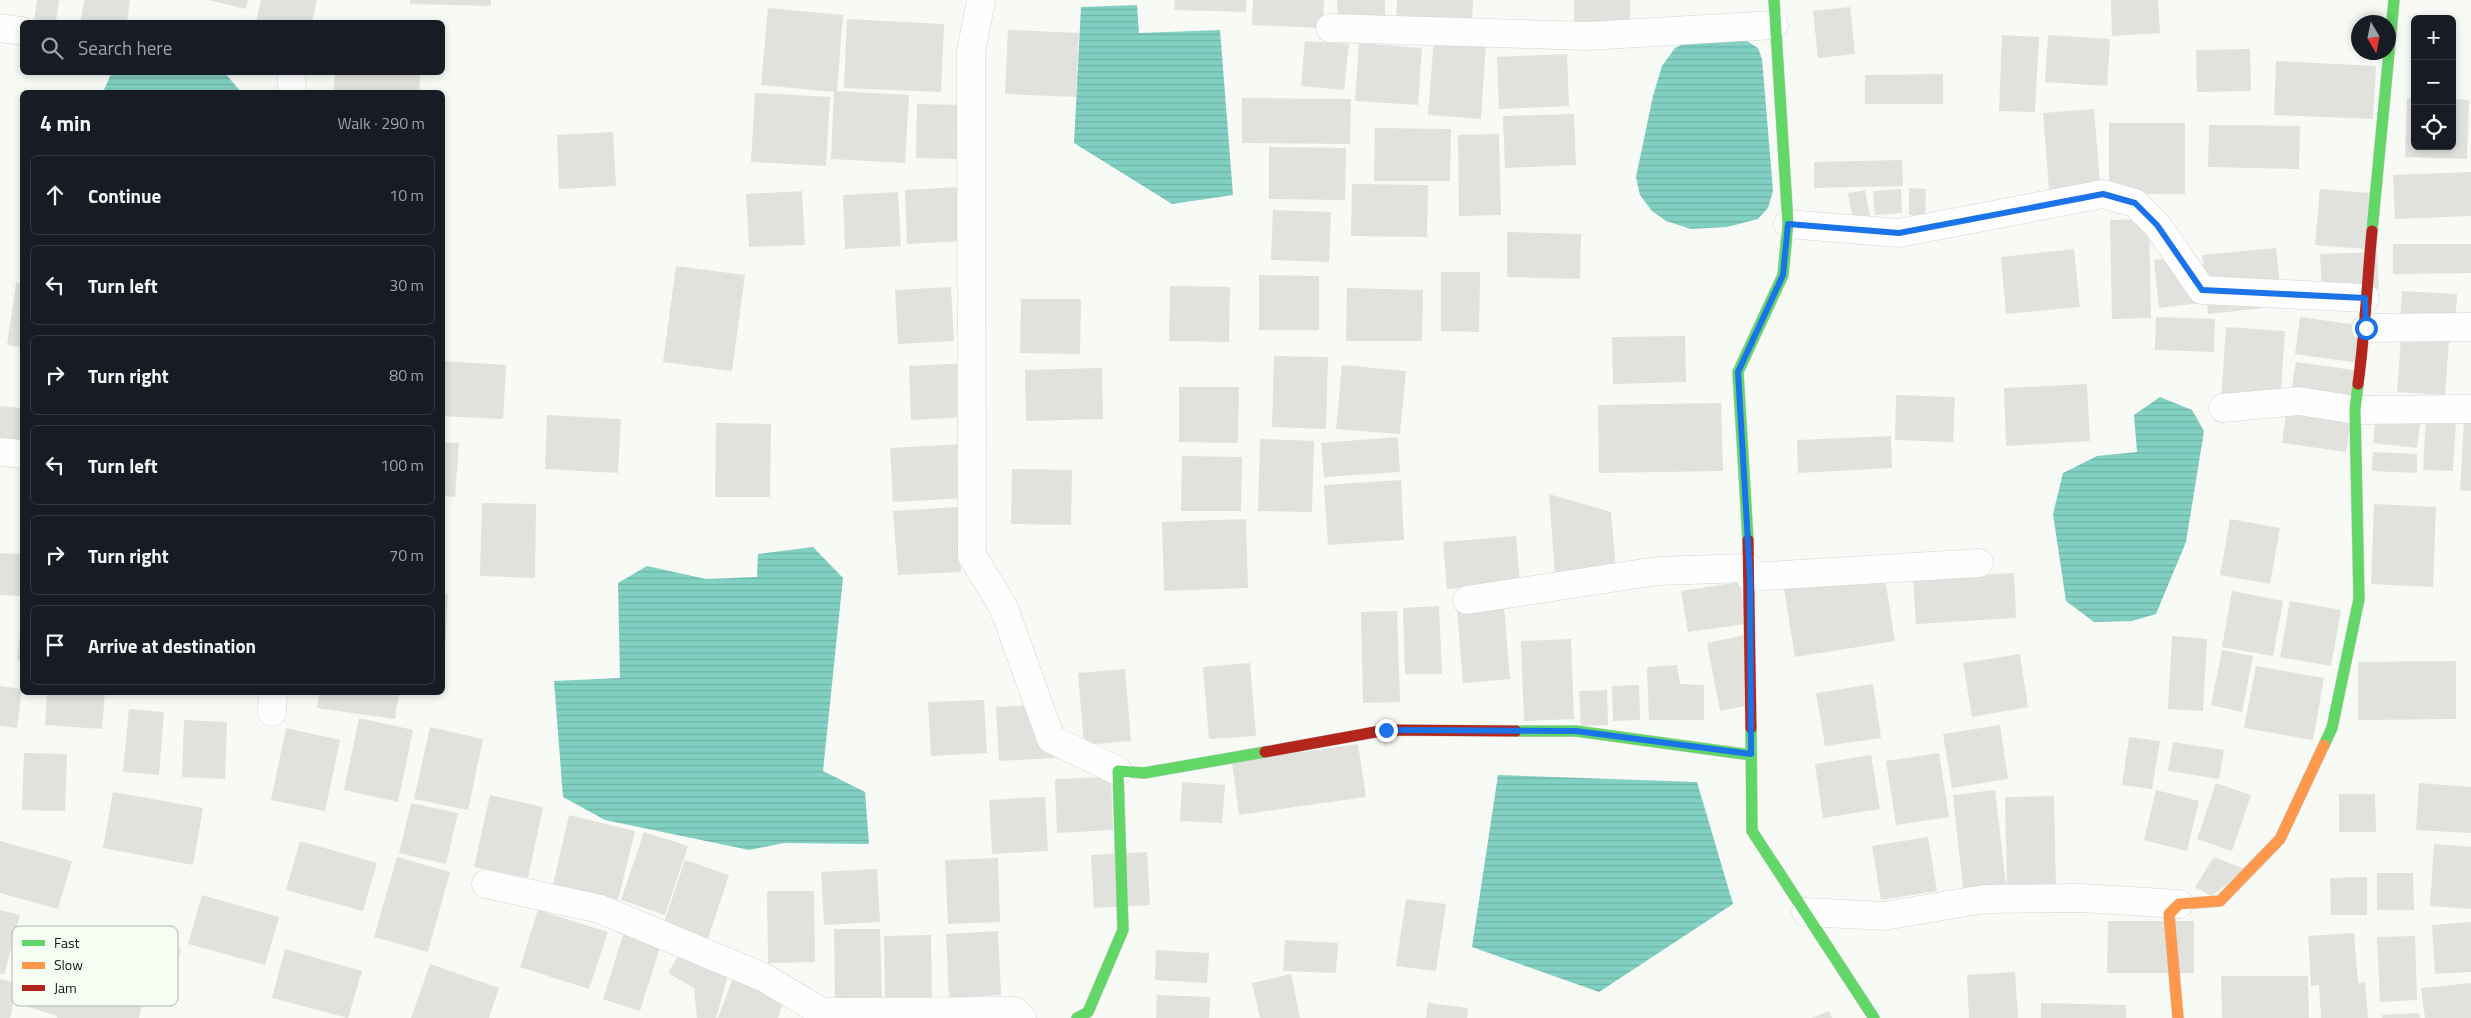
<!DOCTYPE html>
<meta charset="utf-8">
<style>
:root{--surface:#171b24;--page:#20242c;--text:#f1f3f6;--muted:#9ea1a6;--line:#363941}
body{margin:0;font-family:"Titillium Web",sans-serif;background:var(--page);color:var(--text)}
.controls{position:absolute;right:15px;top:15px;display:grid;overflow:hidden;border-radius:8px;box-shadow:0 2px 8px #0003}
.controls button{width:45px;height:45px;display:grid;place-items:center;padding:0;border:0;border-bottom:1px solid var(--line);background:var(--surface);color:var(--text);font:25px sans-serif}
.compass{position:absolute;left:2351px;top:15px;width:45px;height:45px;border-radius:50%;background:var(--surface);box-shadow:0 2px 8px #0003;rotate:170deg}
.stop{position:absolute;width:15px;height:15px;margin:-11px;border:4px solid #1a73e8;border-radius:50%;background:#fff}
.stop.end{background:#1a73e8;border-color:#fff;box-shadow:0 1px 5px #0008}
.list{margin:0;padding:0;list-style:none}
h2{display:flex;justify-content:space-between;align-items:center;height:65px;margin:0;padding:0 20px;font-size:21px}
h2 small{font-size:16px;font-weight:400;color:var(--muted)}
.list li{display:grid;grid-template-columns:32px 1fr auto;gap:15px;align-items:center;box-sizing:border-box;height:80px;margin:0 10px 10px;padding:0 10px;border:1px solid var(--line);border-radius:8px}
.list b{display:block;font-size:19px;white-space:nowrap}
.list em{font-size:16px;font-style:normal;color:var(--muted)}
.icon{flex:none;width:28px;height:28px;fill:none;stroke:currentColor;stroke-width:2;stroke-linecap:round;stroke-linejoin:round}
.map{position:relative;flex:none;width:2471px;height:1018px;overflow:hidden}
.search{position:absolute;background:var(--surface);box-shadow:0 2px 8px #0003;left:20px;top:20px;width:425px;height:55px;display:flex;align-items:center;gap:12px;box-sizing:border-box;padding:0 18px;border-radius:8px;color:var(--muted);font-size:19px}
.panel{position:absolute;background:var(--surface);box-shadow:0 2px 8px #0003;left:20px;top:90px;width:425px;height:605px;border-radius:8px}
.map>svg:first-child{display:block}
.water{fill:url(#water-rules)}
.building{fill:#e1e2de}
.lines{fill:none;stroke-linecap:round;stroke-linejoin:round}
.street-casing{stroke:#d1d4cf;stroke-width:29}
.fast-casing{stroke:#d1d4cf;stroke-width:12}
.slow-casing{stroke:#d1d4cf;stroke-width:12}
.jam-casing{stroke:#d1d4cf;stroke-width:12}
.street{stroke:#fefefe;stroke-width:28}
.fast{stroke:#63d668;stroke-width:11}
.slow{stroke:#ff974d;stroke-width:11}
.jam{stroke:#b3261e;stroke-width:11}
.route{stroke:#1a73e8;stroke-width:6}
.key{fill:#f6fdf2;stroke:#b2b7ae;stroke-width:1}
.key-label{font-size:14px;fill:#121410}
</style>
<div class="map">
<svg width="2471" height="1018" viewBox="0 0 2471 1018">
<defs>
<pattern id="water-rules" width="6" height="5" patternUnits="userSpaceOnUse" patternTransform="scale(1.25)"><rect width="6" height="5" fill="#82d0c3"/><path d="M0 2.5h6" fill="none" stroke="#6fb2a6"/></pattern>
</defs>
<rect width="100%" height="100%" fill="#f7faf5"/>
<g class="water">
<path d="M1137,5l2,28 81,-3 13,165 -61,9 -98,-61 7,-136z"/>
<path d="M1742,38l16,10 4,11 11,132 -5,17 -10,11 -31,8 -36,2 -25,-8 -14,-10 -12,-16 -4,-18 17,-81 9,-30 13,-18 17,-8z"/>
<path d="M112,72l113,1 16,19h-138z"/>
<path d="M2160,397l32,13 12,21 -18,111 -30,72 -24,7 -38,1 -28,-21 -13,-87 10,-41 34,-17 40,-4 -3,-37z"/>
<path d="M813,547l30,31 -20,193 42,21 4,52 -85,-1 -35,7 -144,-30 -42,-23 -9,-116 66,-3 -2,-95 29,-17 59,13 51,-2 1,-23z"/>
<path d="M1498,775l199,7 36,122 -134,88 -127,-45z"/>
</g>
<g class="building">
<path d="M37,0h22l-3,22 -22,-1z"/>
<path d="M84,0h46l-3,22 -46,-2z"/>
<path d="M208,0h40l-2,9z"/>
<path d="M261,0h56l-5,22h-56z"/>
<path d="M410,0h81v6l-81,-2z"/>
<path d="M1175,0h71v12l-72,-2z"/>
<path d="M1253,0h71l-1,28 -71,-3z"/>
<path d="M1337,0h48v18l-47,2z"/>
<path d="M1397,0h76l-1,23h-76z"/>
<rect x="1574" y="0" width="56" height="24"/>
<path d="M2111,0h47l2,33 -48,3z"/>
<path d="M1850,7l5,47 -37,4 -5,-47z"/>
<path d="M768,8l75,7 -6,76 72,4 -4,68 -74,-4 3,-67 -73,-7z"/>
<path d="M847,19l97,5 -3,68 -97,-4z"/>
<path d="M1008,30l71,3 -3,64 -71,-3z"/>
<path d="M2002,35l37,2 -4,75 -36,-1z"/>
<path d="M2048,35l62,4 -3,47 -62,-4z"/>
<path d="M1434,39l52,4 -5,76 -53,-4z"/>
<path d="M1305,41l44,3 -5,46 -43,-4z"/>
<path d="M1359,43l63,5 -4,57 -63,-4z"/>
<path d="M2250,49l1,42 -54,1 -1,-42z"/>
<path d="M1567,54l2,52 -70,3 -2,-52z"/>
<path d="M2276,61l100,5 -3,53 -99,-4z"/>
<path d="M335,72h85l-1,20h-85z"/>
<path d="M1943,74v30h-78v-29z"/>
<path d="M755,93l75,4 -4,69 -75,-4z"/>
<path d="M1242,98l109,1 -1,45 -108,-1z"/>
<path d="M2407,98h8v48h37v-47l17,1 -2,59 -62,-2z"/>
<path d="M917,104l47,1 -2,54 -46,-1z"/>
<path d="M2094,109l7,87 -51,5 -7,-88z"/>
<path d="M1574,114l2,51 -71,3 -2,-52z"/>
<rect x="2109" y="123" width="76" height="71"/>
<path d="M2209,125l91,1 -1,43 -91,-2z"/>
<path d="M1375,128l76,1 -1,52h-76z"/>
<path d="M613,132l3,54 -57,3 -2,-54z"/>
<path d="M1499,134l2,81 -42,1 -1,-81z"/>
<path d="M1269,147l77,1 -1,52 -76,-1z"/>
<path d="M1902,160l1,26 -89,2v-26z"/>
<path d="M2471,172v44l-76,3 -2,-44z"/>
<path d="M1352,184l76,1 -1,52 -76,-1z"/>
<path d="M961,187l3,54 -57,3 -2,-54z"/>
<path d="M1909,188l17,1 -1,26h-16z"/>
<path d="M1901,189l1,24 -27,2 -2,-24z"/>
<path d="M2320,189l50,4 -4,56 -51,-4z"/>
<path d="M1865,190l5,26 -17,3 -5,-26z"/>
<path d="M802,191l3,54 -56,2 -3,-53z"/>
<path d="M898,192l3,54 -56,3 -2,-54z"/>
<path d="M1273,210l58,2 -2,50 -58,-2z"/>
<path d="M2149,219l2,99 -39,1 -2,-99z"/>
<path d="M1507,232l74,2 -1,45 -73,-2z"/>
<path d="M2393,244h78v29l-78,1z"/>
<path d="M2276,248l6,58 -74,8 -6,-59z"/>
<path d="M2074,249l6,58 -74,7 -5,-57z"/>
<path d="M2377,252l2,37 -57,3 -2,-38z"/>
<path d="M2196,255l5,48 -42,5 -5,-48z"/>
<path d="M676,266l69,9 -13,96 -69,-9z"/>
<path d="M1441,272h39l-1,60 -38,-1z"/>
<path d="M1259,275l60,1v54h-60z"/>
<path d="M16,283l6,1v63l-15,-2z"/>
<path d="M1170,286l60,1 -1,55 -60,-1z"/>
<path d="M951,287l3,54 -56,3 -3,-54z"/>
<path d="M1347,288l76,2 -1,51h-76z"/>
<path d="M2402,291l55,3 -2,32 -55,-5z"/>
<path d="M1021,299h60l-1,55 -60,-1z"/>
<path d="M2156,317l59,2 -1,33 -59,-2z"/>
<path d="M2300,317l65,9 -6,37 -64,-9z"/>
<path d="M2226,327l59,4 -5,74 -59,-4z"/>
<path d="M1685,336l1,46 -73,2 -1,-47z"/>
<path d="M2401,338l48,3 -4,54 -48,-3z"/>
<path d="M1274,356l54,1 -2,72 -54,-2z"/>
<path d="M442,361l64,4 -3,54 -61,-3z"/>
<path d="M2296,362l64,9 -5,37 -65,-9z"/>
<path d="M965,363l3,54 -57,3 -2,-54z"/>
<path d="M1342,365l64,6 -6,63 -64,-5z"/>
<path d="M1102,368l1,51 -77,2 -1,-51z"/>
<path d="M2087,384l3,57 -84,5 -2,-58z"/>
<path d="M1179,387h60l-1,56 -59,-1z"/>
<path d="M1896,395l59,2 -2,45 -58,-2z"/>
<path d="M1721,403l2,68 -124,2 -1,-68z"/>
<path d="M2287,405l65,9 -6,38 -64,-9z"/>
<path d="M0,406l22,2v44l-22,-2z"/>
<path d="M2376,414l45,5 -4,29 -44,-5z"/>
<path d="M547,415l74,4 -3,54 -73,-4z"/>
<path d="M2426,418l30,2 -3,51 -30,-1z"/>
<path d="M2464,419h7v72l-11,-1z"/>
<path d="M716,423l55,1 -1,73h-55z"/>
<path d="M1891,436l1,32 -94,5 -1,-33z"/>
<path d="M1398,437l2,35 -76,5 -3,-34z"/>
<path d="M1260,439l54,2 -2,71 -54,-1z"/>
<path d="M442,442l17,1 -4,54 -13,-1z"/>
<path d="M964,444l3,54 -74,4 -3,-54z"/>
<path d="M2373,452l44,2v19l-45,-2z"/>
<path d="M1182,456l60,1 -1,54h-60z"/>
<path d="M1012,469l60,1 -1,55 -60,-1z"/>
<path d="M1401,480l3,60 -76,5 -4,-60z"/>
<path d="M1549,494l62,18 6,72 -61,4z"/>
<path d="M482,503l54,1 -1,74 -55,-2z"/>
<path d="M2374,504l62,3 -3,80 -62,-3z"/>
<path d="M958,507l3,65 -63,3 -5,-64z"/>
<path d="M1246,519l2,69 -84,3 -2,-69z"/>
<path d="M2230,519l50,9 -10,56 -50,-9z"/>
<path d="M1516,536l4,46 -73,7 -4,-47z"/>
<path d="M0,553l22,1v42l-22,-1z"/>
<path d="M1883,566l12,75 -100,16 -12,-75z"/>
<path d="M2014,573l2,45 -100,6 -3,-45z"/>
<path d="M1740,582l6,42 -58,8 -7,-41z"/>
<path d="M2232,591l51,10 -10,55 -51,-9z"/>
<path d="M442,594h6l-3,55h-3z"/>
<path d="M2290,601l51,9 -10,56 -51,-9z"/>
<path d="M1439,606l3,68h-37l-2,-66z"/>
<path d="M1504,607l6,72 -47,4 -6,-73z"/>
<path d="M1397,611l3,91 -37,1 -2,-91z"/>
<path d="M21,624l1,1v36l-5,-1z"/>
<path d="M1745,635l10,69 -35,7 -13,-68z"/>
<path d="M2172,636l35,3 -4,72 -35,-2z"/>
<path d="M1571,639l3,80 -50,2 -3,-80z"/>
<path d="M2222,650l31,6 -11,56 -31,-7z"/>
<path d="M2020,654l8,53 -56,10 -9,-54z"/>
<path d="M2456,661v58l-98,1v-58z"/>
<path d="M1250,663l6,73 -47,3 -6,-72z"/>
<path d="M1677,665l3,19 24,1v35h-55l-2,-53z"/>
<path d="M2256,666l68,12 -11,62 -69,-12z"/>
<path d="M1125,669l6,72 -47,4 -6,-72z"/>
<path d="M1873,684l8,54 -56,8 -9,-53z"/>
<path d="M1639,685l1,35 -27,1 -1,-35z"/>
<path d="M0,686l22,3 -5,39 -17,-2z"/>
<path d="M1607,690l1,35 -27,1 -2,-35z"/>
<path d="M47,692h58l-3,37 -57,-4z"/>
<path d="M319,692h80l-4,27 -78,-11z"/>
<path d="M984,700l3,53 -56,3 -3,-54z"/>
<path d="M1052,704l3,54 -56,3 -3,-54z"/>
<path d="M129,709l35,3 -5,63 -36,-3z"/>
<path d="M359,718l54,12 -15,72 -54,-12z"/>
<path d="M184,720l43,2 -2,57 -43,-2z"/>
<path d="M2000,725l8,54 -56,9 -9,-54z"/>
<path d="M430,727l53,12 -15,71 -54,-11z"/>
<path d="M286,728l54,12 -15,71 -54,-11z"/>
<path d="M2129,737l31,4 -8,48 -30,-4z"/>
<path d="M2173,742l51,8 -5,29 -51,-8z"/>
<path d="M1358,744l8,53 -127,18 -7,-53z"/>
<path d="M24,753l43,1 -2,57 -43,-1z"/>
<path d="M1939,753l10,64 -53,8 -10,-64z"/>
<path d="M1871,755l9,54 -57,9 -8,-54z"/>
<path d="M1111,777l2,53 -56,3 -2,-54z"/>
<path d="M1182,782l43,3 -3,38 -42,-2z"/>
<path d="M2216,783l35,12 -19,56 -35,-12z"/>
<path d="M2419,783l52,4v46l-55,-3z"/>
<path d="M1995,790l12,103 -43,6 -11,-104z"/>
<path d="M2156,790l43,11 -12,50 -43,-11z"/>
<path d="M113,792l90,16 -10,57 -90,-17z"/>
<path d="M2339,794h36l1,38h-37z"/>
<path d="M490,795l53,12 -15,71 -54,-11z"/>
<path d="M2054,796l2,95 -49,2 -2,-96z"/>
<path d="M1045,797l3,54 -56,3 -3,-54z"/>
<path d="M411,803l47,10 -12,51 -47,-11z"/>
<path d="M569,815l66,16 -17,69 -65,-15z"/>
<path d="M644,832l44,14 -23,69 -44,-15z"/>
<path d="M1928,837l9,54 -56,9 -9,-54z"/>
<path d="M0,841l72,20 -14,48 -58,-16z"/>
<path d="M300,841l77,22 -14,48 -77,-21z"/>
<path d="M2434,844l37,3v62l-41,-3z"/>
<path d="M1147,852l3,53 -56,3 -3,-53z"/>
<path d="M397,857l53,15 -22,80 -54,-15z"/>
<path d="M2214,857l31,12 -33,27 -17,-9z"/>
<path d="M998,858l2,64 -52,2 -3,-64z"/>
<path d="M685,860l44,15 -23,69 -44,-15z"/>
<path d="M877,869l3,53 -56,3 -3,-53z"/>
<path d="M2377,873h36l1,37h-37z"/>
<path d="M2367,877v38h-36l-1,-37z"/>
<path d="M767,891h47l1,71 -47,1z"/>
<path d="M202,895l77,22 -14,48 -77,-21z"/>
<path d="M1406,899l40,5 -10,67 -40,-5z"/>
<path d="M0,910l20,5 -16,60 -4,-1z"/>
<path d="M538,910l70,22 -19,57 -69,-22z"/>
<path d="M2108,921h86v52h-87z"/>
<path d="M2471,922v50l-36,2 -3,-49z"/>
<path d="M105,927l76,22 -14,48 -76,-21z"/>
<path d="M834,929h46l2,71 -47,1z"/>
<path d="M998,931l3,64 -52,3 -3,-64z"/>
<path d="M624,932l37,12 -21,67 -37,-12z"/>
<path d="M2354,933l4,50 7,-1 3,36h-47l-2,-33 -8,1 -3,-50z"/>
<path d="M47,935l31,9 -12,41 76,22 -3,11h-82v-2l-32,-10z"/>
<path d="M931,935l1,72 -47,1 -1,-72z"/>
<path d="M2415,936l2,64 -37,2 -3,-65z"/>
<path d="M1285,940l53,3 -2,30 -53,-2z"/>
<path d="M687,941l47,13 -18,64h-19l-3,-30 -26,-15z"/>
<path d="M285,949l77,22 -14,47 -76,-20z"/>
<path d="M1156,950l53,3 -2,30 -52,-3z"/>
<path d="M430,964l69,24 -10,30h-78z"/>
<path d="M738,965l52,19 -12,34h-60z"/>
<path d="M2015,972l3,46h-49l-2,-43z"/>
<path d="M1291,974l9,44h-40l-8,-35z"/>
<path d="M2221,976h87l1,42h-87z"/>
<path d="M0,979l18,4 -8,35h-10z"/>
<path d="M2471,983v35h-46l-4,-30z"/>
<path d="M1157,995l53,2 -1,21h-53z"/>
<path d="M1428,1003l40,5 -1,10h-41z"/>
<path d="M2041,1003l85,2v13h-85z"/>
<path d="M1829,1011l3,7h-21z"/>
<path d="M2419,1013l1,5h-38v-3z"/>
</g>
<g class="lines">
<g class="street-casing">
<g id="street">
<path d="M981,0l-10,52 1,504 31,50 48,133 67,32"/>
<path d="M0,28l22,3"/>
<path d="M1330,28l257,8 187,-11"/>
<path d="M291,72l1,20"/>
<path d="M1788,224l111,9 204,-39 32,9 22,22 45,65 163,8"/>
<path d="M2366,328l105,-1"/>
<path d="M2223,408l76,-7 56,9 116,-1"/>
<path d="M0,452l22,2"/>
<path d="M1750,577l229,-14"/>
<path d="M1467,600l190,-29 92,-3"/>
<path d="M272,712l1,-20"/>
<path d="M486,884l114,25 163,68 59,35 193,-1 7,7"/>
<path d="M1806,912l78,4 100,-17 97,-1 98,6"/>
</g>
</g>
<g class="fast-casing">
<g id="fast">
<path d="M2372,231l22,-231"/>
<path d="M1748,540l-10,-168 45,-97 5,-51 -14,-224"/>
<path d="M1751,728l1,103 122,187"/>
<path d="M1516,731h60l175,24"/>
<path d="M2324,745l8,-17 27,-129 -4,-189 3,-26"/>
<path d="M1077,1018l11,-6 35,-82 -5,-159 26,2 121,-21"/>
</g>
</g>
<g class="slow-casing">
<path id="slow" d="M2178,1018l-9,-104 10,-10 41,-3 60,-62 44,-94"/>
</g>
<g class="jam-casing">
<g id="jam">
<path d="M2358,384c7,-51 9,-101 14,-153"/>
<path d="M1748,540l3,188"/>
<path d="M1265,752l121,-22 130,1"/>
</g>
</g>
<use href="#street" class="street"/>
<use href="#fast" class="fast"/>
<use href="#slow" class="slow"/>
<use href="#jam" class="jam"/>
</g>
<g class="lines">
<path class="route" d="M1386,730l190,1 175,23 -1,-177 -12,-205 45,-97 5,-51 111,9 204,-39 32,9 22,22 45,65 163,8 1,30"/>
</g>
<rect x="12" y="926" width="166" height="80" rx="8" class="key"/>
<rect x="22" y="940" width="23" height="6" fill="#63d668"/>
<rect x="22" y="962" width="23" height="7" fill="#ff974d"/>
<rect x="22" y="985" width="23" height="6" fill="#b3261e"/>
<g class="key-label">
<text x="54" y="948">Fast</text>
<text x="54" y="970">Slow</text>
<text x="54" y="993">Jam</text>
</g>
</svg>
<div class="controls">
<button>+</button>
<button>−</button>
<button><svg class="icon" aria-label="locate" viewBox="0 0 24 24"><circle cx="12" cy="12" r="6"/><path d="M12 2v4M12 18v4M2 12h4M18 12h4"/></svg></button>
</div>
<svg class="compass" viewBox="-18 -18 36 36"><path d="M0-13l5 13h-10z" fill="#e53935"/><path d="M0 13l5-13h-10z" fill="#9ea1a6"/></svg>
<div class="stop" style="left:2366px;top:328px"></div>
<div class="stop end" style="left:1386px;top:730px"></div>
<div class="search"><svg class="icon" aria-label="search" viewBox="0 0 24 24"><circle cx="10" cy="10" r="6"/><path d="M15 15l6 6"/></svg>Search here</div>
<section class="panel">
<h2>4 min<small>Walk · 290 m</small></h2>
<ul class="list">
<li><svg class="icon" aria-label="ahead" viewBox="0 0 24 24"><path d="M12 20V5M6 11l6-6 6 6"/></svg><div><b>Continue</b></div><em>10 m</em></li>
<li><svg class="icon" aria-label="left" viewBox="0 0 24 24"><path d="M17 20v-9H6M10 6l-5 5 5 5"/></svg><div><b>Turn left</b></div><em>30 m</em></li>
<li><svg class="icon" aria-label="right" viewBox="0 0 24 24"><path d="M7 20v-9h11M14 6l5 5-5 5"/></svg><div><b>Turn right</b></div><em>80 m</em></li>
<li><svg class="icon" aria-label="left" viewBox="0 0 24 24"><path d="M17 20v-9H6M10 6l-5 5 5 5"/></svg><div><b>Turn left</b></div><em>100 m</em></li>
<li><svg class="icon" aria-label="right" viewBox="0 0 24 24"><path d="M7 20v-9h11M14 6l5 5-5 5"/></svg><div><b>Turn right</b></div><em>70 m</em></li>
<li><svg class="icon" aria-label="arrive" viewBox="0 0 24 24"><path d="M6 21V4h12l-3 4 3 4H6"/></svg><div><b>Arrive at destination</b></div></li>
</ul>
</section>
</div>
